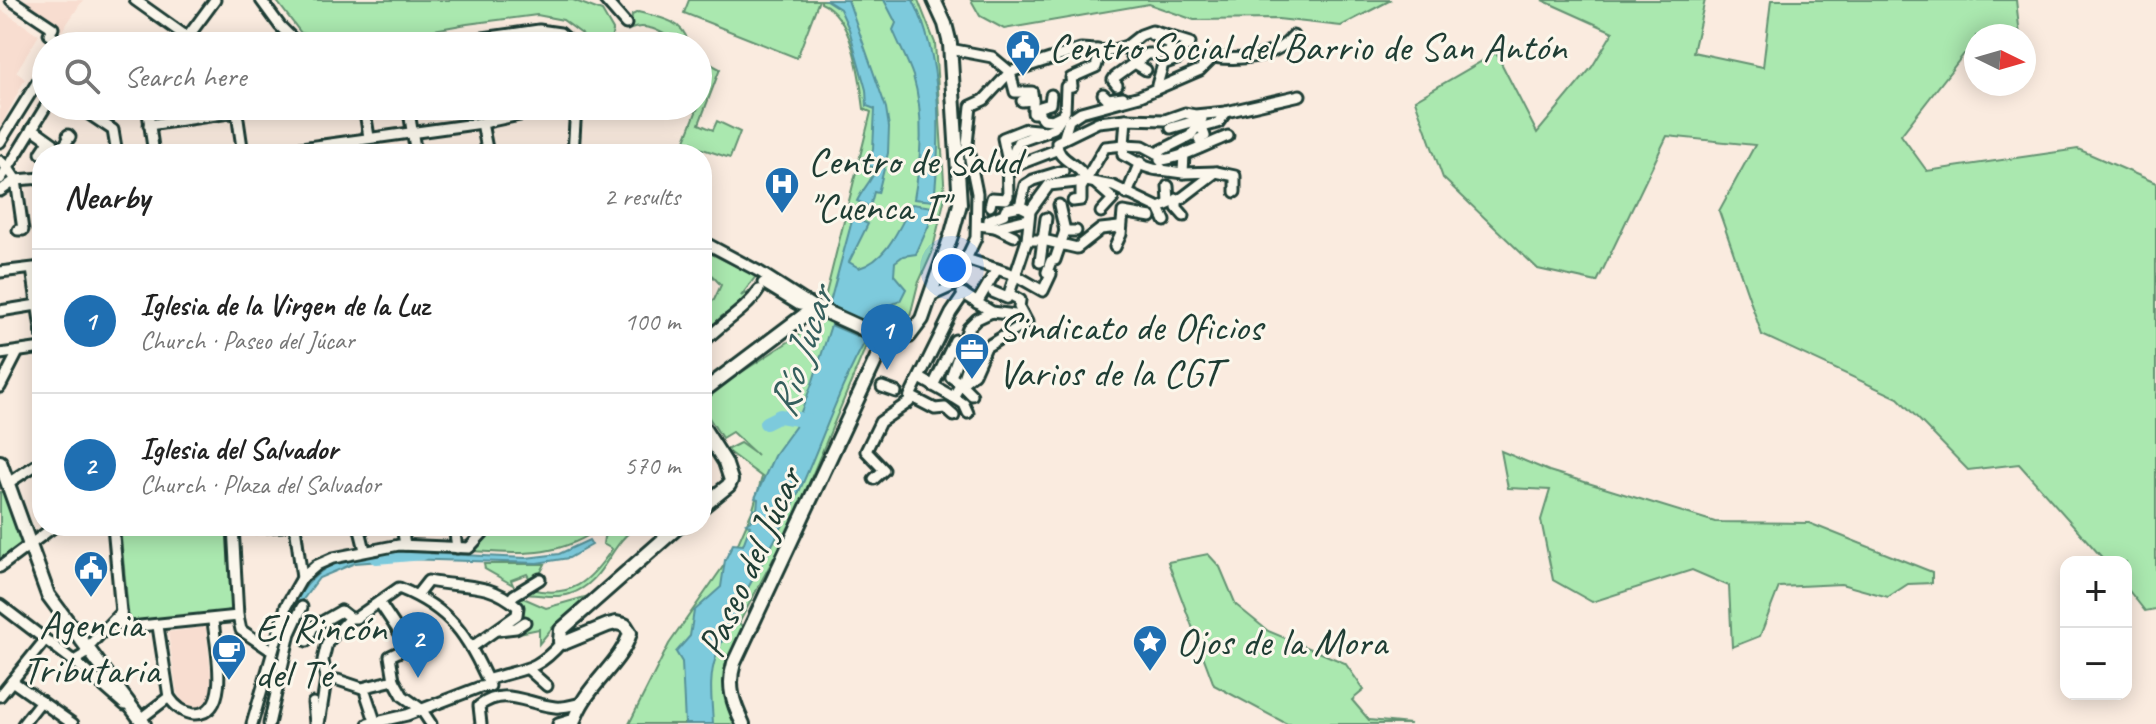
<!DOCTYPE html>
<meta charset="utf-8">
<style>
:root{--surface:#fff;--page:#f6f6f6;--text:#222;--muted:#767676;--line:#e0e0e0;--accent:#1f6fb2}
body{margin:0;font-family:Caveat,sans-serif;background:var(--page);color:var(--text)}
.controls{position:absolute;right:24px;bottom:24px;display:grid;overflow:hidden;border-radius:16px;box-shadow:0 4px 20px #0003}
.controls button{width:72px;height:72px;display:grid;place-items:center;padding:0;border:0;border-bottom:2px solid var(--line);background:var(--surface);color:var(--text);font:40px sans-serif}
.compass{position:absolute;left:1964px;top:24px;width:72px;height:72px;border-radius:50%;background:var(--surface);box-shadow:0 4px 20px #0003;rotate:95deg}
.you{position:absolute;left:952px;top:268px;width:28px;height:28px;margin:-20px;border:6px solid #fff;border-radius:50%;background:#1a73e8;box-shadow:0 0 0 12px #1a73e833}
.badge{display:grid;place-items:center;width:52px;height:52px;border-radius:50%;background:var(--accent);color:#fff;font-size:26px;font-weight:700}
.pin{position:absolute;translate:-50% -66px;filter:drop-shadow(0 2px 4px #0008)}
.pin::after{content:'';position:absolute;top:42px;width:28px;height:24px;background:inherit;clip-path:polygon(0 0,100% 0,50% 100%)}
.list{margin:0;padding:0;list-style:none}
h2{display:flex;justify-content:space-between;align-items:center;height:104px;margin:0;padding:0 32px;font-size:34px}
h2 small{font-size:26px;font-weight:400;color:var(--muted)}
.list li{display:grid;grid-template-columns:52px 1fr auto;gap:24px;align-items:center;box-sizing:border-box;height:144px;padding:0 32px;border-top:2px solid var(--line)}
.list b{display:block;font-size:30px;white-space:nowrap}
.list p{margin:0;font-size:26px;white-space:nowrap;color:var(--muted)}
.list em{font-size:26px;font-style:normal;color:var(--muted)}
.icon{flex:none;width:44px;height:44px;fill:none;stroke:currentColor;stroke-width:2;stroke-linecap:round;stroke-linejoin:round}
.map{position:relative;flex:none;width:2156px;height:724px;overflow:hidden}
.search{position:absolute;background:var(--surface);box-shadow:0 4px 20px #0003;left:32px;top:32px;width:680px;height:88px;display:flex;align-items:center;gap:20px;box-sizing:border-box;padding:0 28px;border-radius:44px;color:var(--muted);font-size:30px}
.panel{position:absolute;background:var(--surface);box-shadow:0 4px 20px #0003;left:32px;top:144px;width:680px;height:392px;border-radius:32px}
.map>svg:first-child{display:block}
.built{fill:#f8ddd0}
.green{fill:#aae8af;stroke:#649272;stroke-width:2}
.water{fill:#7dcadc;stroke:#579299;stroke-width:2}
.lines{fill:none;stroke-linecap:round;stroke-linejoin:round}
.river{stroke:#7dcadc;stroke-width:14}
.street-casing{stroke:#1f3d34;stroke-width:15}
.secondary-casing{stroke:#1f3d34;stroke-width:18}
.street{stroke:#fbf7ec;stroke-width:9}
.secondary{stroke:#fbf7ec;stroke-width:12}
.labels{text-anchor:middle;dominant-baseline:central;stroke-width:6;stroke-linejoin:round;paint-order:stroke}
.poi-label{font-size:40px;fill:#1f3d34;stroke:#fbf7ec;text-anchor:start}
.street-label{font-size:40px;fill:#1f3d34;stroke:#fbf7ec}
.water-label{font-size:42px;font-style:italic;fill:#36605e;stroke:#fbf7ec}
</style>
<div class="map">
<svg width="2156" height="724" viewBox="0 0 2156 724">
<rect width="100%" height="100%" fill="#faebdf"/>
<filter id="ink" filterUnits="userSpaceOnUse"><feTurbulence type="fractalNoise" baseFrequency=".0125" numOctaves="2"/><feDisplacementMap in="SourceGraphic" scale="16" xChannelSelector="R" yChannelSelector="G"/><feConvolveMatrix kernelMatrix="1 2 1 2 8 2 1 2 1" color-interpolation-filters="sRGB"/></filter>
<g filter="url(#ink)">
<g class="built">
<path d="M17,0h66l-21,31z"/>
<path d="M0,9l39,26 -23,37 9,7 -25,49z"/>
<path d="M206,627l7,67 -12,13 -14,1 -10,-15 -9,-61z"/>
</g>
<g class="green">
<path d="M276,0h297l29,11 11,19 -3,16h-24l-4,-12 -19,-14 -26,-5 -70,9 -117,21 -49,-12z"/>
<path d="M689,0h130l-22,58 -113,-45z"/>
<path d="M821,0h97l17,43 10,154 -13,56 -14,31 -10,40 -11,7 -14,-1 -17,16 -74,178 -53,99 4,4 -13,34 -6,27 15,36h-110l40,-80 67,-96 17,-39 9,-32 -36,-27 14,-7 17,12 -25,-23 -10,6 -18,-28 -2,-12 117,-76 52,-210 -7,-3c-4,-31 -11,-93 -43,-106z"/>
<path d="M971,0h420l-50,26 -63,-7 -84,1 -45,-16 -145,25 -24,-13z"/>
<path d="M1542,0h163l-12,52 70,15 8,-67h245l4,36h-44v17l-12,1 -63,81 26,36 151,-22 78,34v426l-11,2 -19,-24v-25h-20l-87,-98 -51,6 -70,-72 -136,-63 -43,-124 36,-66 -88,-9 -70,146 -59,-13 -95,-91 -28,-78 81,-47 41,80 55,-66 21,-35z"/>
<path d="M638,12c20,5 45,8 50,30l-2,4h-12l-2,-7c-12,-8 -26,-16 -41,-10l1,-14z"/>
<path d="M705,61l15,8 -21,55 14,6 4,-9 23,11 -10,26 -46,-15 27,-69 -8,-7z"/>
<path d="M702,249l54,27 -15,20 8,-5 -6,13 -21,12 -20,20v-32l4,1 8,-5 7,-15 -19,-20z"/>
<path d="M1501,451l48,20 166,51 94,1 123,49v11l-24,1 -20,13 -47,-13 -62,3 -19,49 -28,11 -3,-61 -37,-16 -100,32 -39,-22 -12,-60 9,-30 -42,-2z"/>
<path d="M0,492h3l22,53 -25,19z"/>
<path d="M120,526h110l4,88 -100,10 -5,-3z"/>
<path d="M495,526h108c-44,32 -80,28 -131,25z"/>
<path d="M618,526h21c-30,15 -32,56 -69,68 -19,6 -35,-2 -47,1l7,-6c41,10 60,-7 82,-40l-9,-5 1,-7z"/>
<path d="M1208,554l12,13 16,38 32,26 77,32 19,27 -12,10 17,20 41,4h-123l-73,-39 -46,-123z"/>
<path d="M484,564h61l-7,14 -7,3 -4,-7 -16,6 2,5 -28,-16z"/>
<path d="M592,595l-40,33 -13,16v-15l-39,8 -3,-5 21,-16 3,-19 25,11z"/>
</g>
<g class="water">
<path d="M826,0h22l38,108 3,19 -1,26 -10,40 -4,-1 -4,15 -13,-6c6,-13 15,-20 19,-33l-8,-2 5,-17 2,-40 -8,-3 -1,-16 -17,-61 -9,-20z"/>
<path d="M884,0h29c30,59 28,136 21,201l-20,-2c7,-40 11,-83 -1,-123 -5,-15 -14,-31 -20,-46l3,-7z"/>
<path d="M912,204l21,3 -4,18 -13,29 -13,2 -8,6 -1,13 12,14 -6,12 -26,11 -3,12 -42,-18 24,-89 15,7 -19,38 10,6c28,-8 40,-40 53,-64z"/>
<path d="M831,325l35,15c-30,53 -48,114 -75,169 -24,50 -57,95 -75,148 -8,22 -4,44 -3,67h-28l-3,-62 -6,-10 14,-16 4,-25 27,-24 4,-27 8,-16 10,1 7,-19 -4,-3 5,-2 2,-12 4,1 1,-11 -3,-1 19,-42 21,-29 18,-46z"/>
<path d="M589,540l3,5 -23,13 -32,5 -133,-4v-7l122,6 33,-4z"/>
<path d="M393,552l1,8 -39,3 -36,15 -20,27 -5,-1c25,-44 51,-48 99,-52z"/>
</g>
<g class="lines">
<g class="river">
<path d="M766,423l14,-7 35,6"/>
<path d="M376,557l47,-4"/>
</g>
<g class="street-casing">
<g id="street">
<path d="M11,0l42,28 -4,6 17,12"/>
<path d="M135,0l52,37"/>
<path d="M261,0l19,26 20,20"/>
<path d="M605,0l21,24"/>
<path d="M1152,35l19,10 -1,8"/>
<path d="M181,46l34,-46"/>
<path d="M427,46l112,-16 21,3 15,13"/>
<path d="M1127,46l9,18 10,6"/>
<path d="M950,49l42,8 18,15 71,-23 29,2 17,-5 14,-11 11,-4 38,12 -12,10 -31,1 -32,23 -2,3 4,5"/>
<path d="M1010,72l5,20h17l1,8 -11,1"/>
<path d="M1157,85l6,-21 14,-5 1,-6"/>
<path d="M1103,94l5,5 15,-2"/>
<path d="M1033,100v13h5l5,6 9,1 10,-5"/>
<path d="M77,106l36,24 4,24"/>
<path d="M147,106l7,48"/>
<path d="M236,106l7,48"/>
<path d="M364,106l5,31"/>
<path d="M408,106l8,48"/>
<path d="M485,106l3,16"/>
<path d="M1038,113l2,-6 10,-3 1,-9"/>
<path d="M1126,119l-2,26 19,1 13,7 34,-17 5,-7 23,-6 8,-11"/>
<path d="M482,123l6,31"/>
<path d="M149,125l87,-13"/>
<path d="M32,128l21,15"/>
<path d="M1171,128l31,-9"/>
<path d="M1202,128l3,8 -6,3 3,7"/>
<path d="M1064,137l5,-17 12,-8 59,-16 60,-26 13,-13c26,4 63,1 80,-21"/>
<path d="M0,142l38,-61 8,5"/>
<path d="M41,153l8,-12"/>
<path d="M1156,153l4,1v6c21,-1 47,-16 68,-24"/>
<path d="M58,154l12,-17 -2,-2"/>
<path d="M258,154l224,-31 80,-17"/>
<path d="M573,154l3,-48"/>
<path d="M1015,160l2,5 39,-15"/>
<path d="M0,161l8,7 38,-62"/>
<path d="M1007,167l8,-7 -1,-8 4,-10 28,-10"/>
<path d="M1161,168v2l22,3 1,-20"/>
<path d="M1183,173l33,-1 19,4v16"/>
<path d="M0,179l8,-11 8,12 7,50h-5"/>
<path d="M1086,181c-6,-19 -30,-19 -29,-39l41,-20 28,-3 39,1 20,-7 10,2 31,-3 74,-17"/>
<path d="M1096,184l17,15 -12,13"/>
<path d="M1168,186l1,16"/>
<path d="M0,191l16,-11 26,-2"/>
<path d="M1127,194l13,-32"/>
<path d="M1177,199v9l7,8"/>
<path d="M1073,201l8,-1v-12l24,-41 19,-2 -1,10c13,6 24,15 38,15"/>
<path d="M1059,205l6,26"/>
<path d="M990,206l2,-8 14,1 2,-3 -1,-39 -4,-19 23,-9 20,2 8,-3 11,-17 1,-24 6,-1 -1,-8 25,-11 2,-7 -1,-10"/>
<path d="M1159,208l23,-10 34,-26"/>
<path d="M1030,211l-10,-5 5,-21 8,-5 30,-9"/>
<path d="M978,225l17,2 33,-8"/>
<path d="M989,225v-5l15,-6 2,-5 14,-3"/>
<path d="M995,227l19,9"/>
<path d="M1027,240h16l34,8 24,-19 18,-2"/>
<path d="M702,241l58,31 55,35"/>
<path d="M1115,247l6,-13 2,-22 28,5"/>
<path d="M966,259l49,16 28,16 8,-17 -4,-2 4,-11 4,-1 10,-29h11"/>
<path d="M1040,262l6,-44"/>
<path d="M32,269l10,66"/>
<path d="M0,272l42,-5"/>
<path d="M763,283l36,22 13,1"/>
<path d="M993,292l14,6 2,-4"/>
<path d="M962,293l30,19 31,4"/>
<path d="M931,296l22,-10 23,-48 1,-45 -10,-49 4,-38 13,-6 26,-28"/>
<path d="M977,303l20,-34"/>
<path d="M0,311l37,-6"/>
<path d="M702,344c17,-20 43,-32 57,-54"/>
<path d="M0,354l42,-6"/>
<path d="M968,363l-7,21 11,11"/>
<path d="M920,378l33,19"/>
<path d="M961,384l13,-10 12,-27 41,-25 -8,-15 1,-7 -11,-6 18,-54 3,-29 19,-26 37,-4 27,5 46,22 6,13"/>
<path d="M933,386l22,-46"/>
<path d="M0,387l18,-35"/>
<path d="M882,387l14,5"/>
<path d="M910,396l25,13 10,-1 9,8"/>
<path d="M968,413l-4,-9 -11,-7 8,-13 -10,-7 17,-49 9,-9 15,-7"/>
<path d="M874,479l10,-9 -18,-19 14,-29 29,-20 1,-6 41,-83 13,-19"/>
<path d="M8,483l34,-22"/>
<path d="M113,526l9,97 8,4 108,-11 -5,-90"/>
<path d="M295,526l7,52"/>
<path d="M359,526l6,24"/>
<path d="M402,526l3,19"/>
<path d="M454,526l3,22"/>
<path d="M234,529l48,-3"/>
<path d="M0,567l55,-41"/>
<path d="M417,595l11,-14c35,7 61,0 90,26l-1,8 -45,32"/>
<path d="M510,600l4,-5 26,-16"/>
<path d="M379,602l30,45 -19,9 4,24"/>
<path d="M0,605l84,64 41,36"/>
<path d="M238,616l3,14 31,21"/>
<path d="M350,618h6l43,-30c52,21 69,48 91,98l-10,1 -73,28 -39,9"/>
<path d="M498,630l18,-2 9,-6"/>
<path d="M307,641l6,-14 28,-16 9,7 -23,25 -4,17 3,20 -7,44"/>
<path d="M74,661l10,-6 3,-7 34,-36"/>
<path d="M528,669l19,17"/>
<path d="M326,680h12l24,8 32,-8 9,16 18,13 10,15"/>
<path d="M487,680c35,-12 48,-7 74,-37"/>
<path d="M12,681l61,43"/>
<path d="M366,694l9,27"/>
<path d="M0,696l45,-56"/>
<path d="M169,697c6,9 13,16 25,17 39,1 21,-70 19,-93"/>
<path d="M313,703l2,20"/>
<path d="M136,715l4,4 29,-22 -11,-71"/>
<path d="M23,724l18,-23"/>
<path d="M252,724l34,-118 16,-28 15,-13 16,-7 66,-13 70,3 20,-22"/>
<path d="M269,724l21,-91 12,-26"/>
<path d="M481,724l-2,-18c26,-20 47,-2 76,1 9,1 18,-2 26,-4"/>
<path d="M558,724l16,-5"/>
</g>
</g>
<g class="secondary-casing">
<g id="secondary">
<path d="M702,392l113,-85 75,34 19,-5 13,-17 30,-86 8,-29 -10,-160 -5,-20 -11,-24"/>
<path d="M702,426l23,36 6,18 -2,5 -27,22"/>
<path d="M0,462l48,133 96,129"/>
<path d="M573,724c10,-37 48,-59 57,-91l-5,-8 -9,-2 -8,2 -44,18 -4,-2 1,-11 118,-104"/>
<path d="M743,724c-10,-21 -16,-38 -9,-61l151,-323"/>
</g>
</g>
<use href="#street" class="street"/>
<use href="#secondary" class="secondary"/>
</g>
</g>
<defs>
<g id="civic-pin" transform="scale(1.8)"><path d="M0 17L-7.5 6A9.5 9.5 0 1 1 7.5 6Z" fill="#1f6fb2" stroke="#fbf7ec"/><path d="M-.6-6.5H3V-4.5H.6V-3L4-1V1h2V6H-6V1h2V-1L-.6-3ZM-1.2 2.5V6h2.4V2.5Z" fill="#fff"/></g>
<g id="hospital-pin" transform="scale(1.8)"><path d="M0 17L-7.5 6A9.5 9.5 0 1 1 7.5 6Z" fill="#1f6fb2" stroke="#fbf7ec"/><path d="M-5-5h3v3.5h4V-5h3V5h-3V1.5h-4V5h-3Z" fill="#fff"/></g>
<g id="office-pin" transform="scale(1.8)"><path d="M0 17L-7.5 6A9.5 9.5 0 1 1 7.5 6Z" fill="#1f6fb2" stroke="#fbf7ec"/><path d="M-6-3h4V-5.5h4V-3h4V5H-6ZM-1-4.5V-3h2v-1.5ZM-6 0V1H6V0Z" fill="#fff"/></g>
<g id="sight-pin" transform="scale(1.8)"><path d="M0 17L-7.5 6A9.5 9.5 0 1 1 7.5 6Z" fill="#1f6fb2" stroke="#fbf7ec"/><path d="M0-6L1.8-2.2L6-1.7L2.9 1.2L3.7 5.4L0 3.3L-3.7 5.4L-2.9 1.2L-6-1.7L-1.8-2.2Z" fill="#fff"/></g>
<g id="cafe-pin" transform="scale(1.8)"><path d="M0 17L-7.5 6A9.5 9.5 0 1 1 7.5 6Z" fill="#1f6fb2" stroke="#fbf7ec"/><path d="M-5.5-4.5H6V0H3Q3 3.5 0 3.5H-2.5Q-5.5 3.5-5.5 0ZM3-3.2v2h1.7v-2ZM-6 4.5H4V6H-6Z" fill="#fff"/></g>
</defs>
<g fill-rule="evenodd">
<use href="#civic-pin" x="1023" y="47"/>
<use href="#hospital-pin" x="782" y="184"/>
<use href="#office-pin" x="972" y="350"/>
<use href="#civic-pin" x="91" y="568"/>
<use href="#sight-pin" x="1150" y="642"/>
<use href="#cafe-pin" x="229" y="651"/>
</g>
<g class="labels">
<g class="poi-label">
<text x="1049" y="47">Centro Social del Barrio de San Antón</text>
<text x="808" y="161">Centro de Salud<tspan x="808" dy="46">"Cuenca I"</tspan></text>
<text x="998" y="327">Sindicato de Oficios<tspan x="998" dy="46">Varios de la CGT</tspan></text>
<text x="91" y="624" text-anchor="middle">Agencia<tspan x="91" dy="46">Tributaria</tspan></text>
<text x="255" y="628">El Rincón<tspan x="255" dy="46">del Té</tspan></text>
<text x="1176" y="642">Ojos de la Mora</text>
</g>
<g class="street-label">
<text transform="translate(750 562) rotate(-66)">Paseo del Júcar</text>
</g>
<g class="water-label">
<text transform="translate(801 352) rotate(-72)">Río Júcar</text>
</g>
</g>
</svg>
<div class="controls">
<button>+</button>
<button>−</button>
</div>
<svg class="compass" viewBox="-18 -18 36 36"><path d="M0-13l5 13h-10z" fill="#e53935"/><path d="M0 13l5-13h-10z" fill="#767676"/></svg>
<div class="you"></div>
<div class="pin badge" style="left:887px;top:370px">1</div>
<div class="pin badge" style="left:418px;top:678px">2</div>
<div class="search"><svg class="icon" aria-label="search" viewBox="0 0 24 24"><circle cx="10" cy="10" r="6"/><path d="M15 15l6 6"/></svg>Search here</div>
<section class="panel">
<h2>Nearby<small>2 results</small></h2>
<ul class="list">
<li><span class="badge">1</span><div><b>Iglesia de la Virgen de la Luz</b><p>Church · Paseo del Júcar</p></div><em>100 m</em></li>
<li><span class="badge">2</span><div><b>Iglesia del Salvador</b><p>Church · Plaza del Salvador</p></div><em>570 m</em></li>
</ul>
</section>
</div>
